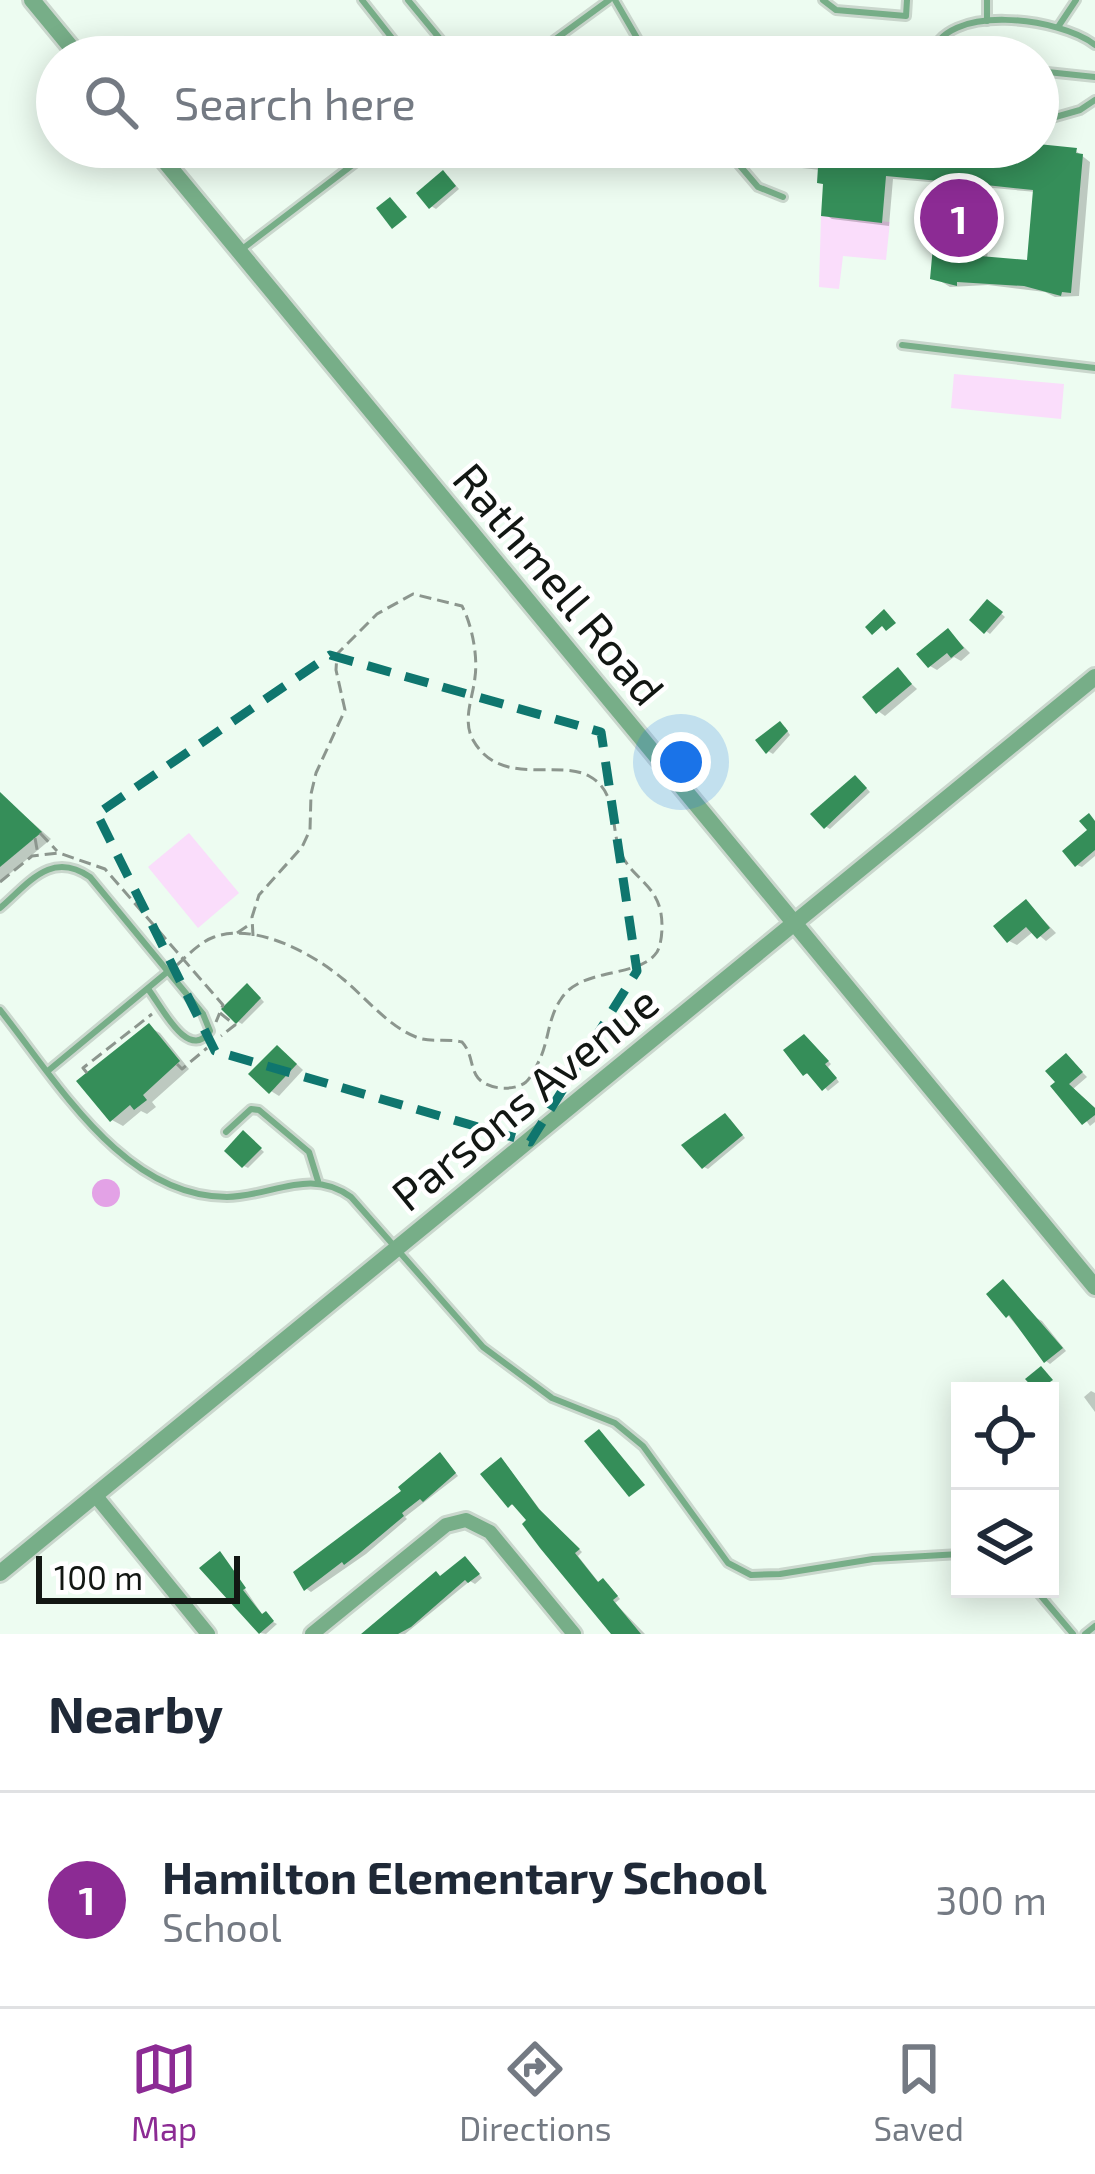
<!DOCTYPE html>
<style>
:root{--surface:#fff;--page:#f6f6f7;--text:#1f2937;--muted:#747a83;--line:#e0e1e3;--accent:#8c2b94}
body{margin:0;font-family:"Exo 2",sans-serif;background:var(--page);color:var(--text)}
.controls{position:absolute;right:36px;bottom:36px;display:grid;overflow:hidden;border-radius:0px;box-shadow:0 6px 30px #0003}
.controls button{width:108px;height:108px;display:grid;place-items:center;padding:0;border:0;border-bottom:3px solid var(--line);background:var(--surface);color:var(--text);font:60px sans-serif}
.scale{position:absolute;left:36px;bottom:30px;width:204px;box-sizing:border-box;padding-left:12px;border:6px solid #121713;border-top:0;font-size:33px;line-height:42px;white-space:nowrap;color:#121713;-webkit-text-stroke:9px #fff;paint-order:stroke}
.you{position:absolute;left:681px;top:762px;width:42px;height:42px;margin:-30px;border:9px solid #fff;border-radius:50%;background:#1a73e8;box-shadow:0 0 0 18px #1a73e833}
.badge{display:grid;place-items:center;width:78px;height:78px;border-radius:50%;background:var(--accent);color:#fff;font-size:39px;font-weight:700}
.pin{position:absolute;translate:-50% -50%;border:6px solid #fff;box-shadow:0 3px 12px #0006}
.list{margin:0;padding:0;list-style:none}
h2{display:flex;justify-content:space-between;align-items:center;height:156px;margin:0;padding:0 48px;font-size:51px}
h2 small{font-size:39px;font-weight:400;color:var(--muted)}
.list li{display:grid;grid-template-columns:78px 1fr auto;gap:36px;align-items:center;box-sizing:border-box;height:216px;padding:0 48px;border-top:3px solid var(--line)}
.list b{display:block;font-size:45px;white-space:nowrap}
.list p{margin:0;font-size:39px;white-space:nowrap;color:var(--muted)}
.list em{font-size:39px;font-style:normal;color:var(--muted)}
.icon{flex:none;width:66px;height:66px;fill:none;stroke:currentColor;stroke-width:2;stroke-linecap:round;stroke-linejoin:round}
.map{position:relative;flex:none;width:1095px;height:1634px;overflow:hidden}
.search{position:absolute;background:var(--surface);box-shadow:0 6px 30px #0003;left:36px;right:36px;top:36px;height:132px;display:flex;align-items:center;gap:30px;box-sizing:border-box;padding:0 42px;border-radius:66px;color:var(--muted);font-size:45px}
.sheet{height:372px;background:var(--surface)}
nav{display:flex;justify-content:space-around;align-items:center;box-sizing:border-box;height:168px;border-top:3px solid var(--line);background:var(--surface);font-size:33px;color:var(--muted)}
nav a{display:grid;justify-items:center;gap:6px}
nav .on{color:var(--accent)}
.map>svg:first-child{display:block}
.green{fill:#faddfb}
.water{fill:#e3a2e6}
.shadow{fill:#0003;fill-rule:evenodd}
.building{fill:#358e59;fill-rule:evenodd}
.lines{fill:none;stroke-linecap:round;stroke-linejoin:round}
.service-casing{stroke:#cad7cd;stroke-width:12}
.minor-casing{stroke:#cad7cd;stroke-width:20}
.tertiary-casing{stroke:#cad7cd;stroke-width:22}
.path{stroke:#8c968e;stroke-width:3;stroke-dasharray:12 6;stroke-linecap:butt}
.service{stroke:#77ae88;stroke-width:6}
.minor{stroke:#77ae88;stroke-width:14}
.tertiary{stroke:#77ae88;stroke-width:16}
.marked{fill:none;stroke:#0f766e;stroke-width:9;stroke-dasharray:24 15;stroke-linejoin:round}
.labels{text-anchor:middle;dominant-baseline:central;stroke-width:9;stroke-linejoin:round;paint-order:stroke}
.street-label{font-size:45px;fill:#121713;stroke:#fff}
</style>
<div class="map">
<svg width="1095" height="1634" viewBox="0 0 1095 1634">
<rect width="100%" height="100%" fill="#edfcf1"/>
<g class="green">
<path d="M821,216l69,6 -4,38 -43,-4 -4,33 -20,-2z"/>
<path d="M954,374l110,10 -3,35 -110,-11z"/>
<path d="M189,833l50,60 -41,35 -50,-61z"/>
</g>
<circle class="water" cx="106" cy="1193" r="14"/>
<g class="shadow">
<path d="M1076,151l14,11 -11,134 -24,1 -10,-5 -57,-7 -38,2 -16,-10 7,-94 -48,-4 -4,47 -57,-7 -8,-5 2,-29 -5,-15 -48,-5 -8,-5zM993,188l43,4 -7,72 -42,-4z"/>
<path d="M448,176l11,13 -23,20 -5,-3z"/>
<path d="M992,605l13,12 -15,17 -4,-3z"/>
<path d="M949,632l21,21 -9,8 -7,-4 -17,13 -7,-4z"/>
<path d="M898,671l19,18 -32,27 -7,-5z"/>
<path d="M785,727l5,8 -17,19 -5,-3z"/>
<path d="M860,781l10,11 -40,37 -5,-3z"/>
<path d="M0,794l51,45 -51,43z"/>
<path d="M1095,821v35l-13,11 -5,-2z"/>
<path d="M1026,902l30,31 -10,8 -12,-10 -17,14 -8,-4z"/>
<path d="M252,989l12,13 -22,22 -5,-3z"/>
<path d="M149,1027l11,6 29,36 -37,33 4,5 -9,7 -6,-3 -18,15 -11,-6z"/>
<path d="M808,1040l23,24 -3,3 11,15 -11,9 -16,-17h-7z"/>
<path d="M285,1053l18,17 -24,26 -8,-5z"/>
<path d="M1067,1057l20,20 -14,12 22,19v14l-5,4 -31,-44z"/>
<path d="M730,1119l15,19 -37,31 -4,-2z"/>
<path d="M248,1137l16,15 -16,16 -4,-2z"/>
<path d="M990,1294l52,27 24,30 -16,13 -4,-3z"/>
<path d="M1091,1391l4,2v19l-11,-15z"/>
<path d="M444,1458l14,18 -53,41 2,2 -41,35 -55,38 -4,-3 -10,-16z"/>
<path d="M505,1463l39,52 38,37 -4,4 22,28h8l12,15 -5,4 30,31h-29l-85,-114 -13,-15h-8z"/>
<path d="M224,1558l40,59 13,7 -11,10 -6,-1z"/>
<path d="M470,1562l12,16 -7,6 -5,-3 -65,53h-40z"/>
</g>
<g class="building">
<path d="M1038,144l39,4 -1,5 7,1 -12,139 -9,-1 -1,4 -37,-10 -67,-4v4l-27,-7 9,-98 -53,-5 -4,47 -61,-7 2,-32 -6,-1 1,-16 -56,-5 1,-15zM986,185l47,5 -6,70 -47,-4z"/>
<path d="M443,170l13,16 -27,23 -13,-16z"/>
<path d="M390,197l17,20 -15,12 -16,-21z"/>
<path d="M987,599l16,13 -19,22 -15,-14z"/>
<path d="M884,609l12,14 -10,8 -4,-5 -10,9 -7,-8z"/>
<path d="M948,628l16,20 -13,10 -4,-5 -19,15 -12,-14z"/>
<path d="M898,667l14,17 -36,30 -14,-17z"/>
<path d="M780,721l8,10 -22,23 -11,-14z"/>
<path d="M855,775l12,13 -43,41 -14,-15z"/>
<path d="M0,792l42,40 -42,35z"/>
<path d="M1089,813l6,8v29l-20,17 -13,-16 25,-21 -8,-9z"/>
<path d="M1026,899l24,29 -13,11 -11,-12 -19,16 -14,-17z"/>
<path d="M247,983l14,15 -25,26 -15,-15z"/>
<path d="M149,1023l31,38 -37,34 4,5 -13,10 -4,-5 -20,17 -34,-41z"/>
<path d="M804,1034l25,27 -4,3 12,14 -15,13 -15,-18 -4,3 -20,-26z"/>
<path d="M277,1045l20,19 -28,30 -21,-20z"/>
<path d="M1066,1053l17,19 -14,12 26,24v7l-13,10 -32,-39 5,-4 -10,-11z"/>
<path d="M725,1113l18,22 -41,34 -21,-24z"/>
<path d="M243,1130l19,18 -20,20 -18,-17z"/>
<path d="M1003,1279l60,69 -19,15 -35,-48 -3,3 -20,-24z"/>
<path d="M1041,1366l12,14 -17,11 -11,-12z"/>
<path d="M599,1429l46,56 -16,12 -45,-56z"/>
<path d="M440,1452l16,21 -33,29 -3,-3 -18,14 2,3 -43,36 -17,13 -2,-3 -38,29 -11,-19 108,-81 -3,-4z"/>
<path d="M501,1457l38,52 41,40 -5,4 23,29 5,-4 15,18 -5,4 28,34h-30l-71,-86 -18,-24 4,-4 -14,-16 -4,4 -28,-34z"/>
<path d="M220,1551l26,37 -3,2 19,24 4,-3 8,10 -15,13 -60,-66z"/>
<path d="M465,1556l15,18 -12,9 -3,-3 -54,47 -13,7h-37l75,-63 4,5z"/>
</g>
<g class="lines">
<g class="service-casing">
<g id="service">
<path d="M362,0l45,57"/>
<path d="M408,0l47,57"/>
<path d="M615,0l33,57"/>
<path d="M823,0l13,10 70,6 1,-16"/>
<path d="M987,21v-21"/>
<path d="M1058,27l18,-27"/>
<path d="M531,57l78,-57"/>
<path d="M931,57c12,-56 131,-39 164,-12"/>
<path d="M1038,71l57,6"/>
<path d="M1038,122l42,-12 15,-10"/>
<path d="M724,147l34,40 25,10"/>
<path d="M241,250l135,-103"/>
<path d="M902,345l193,23"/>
<path d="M0,908c29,-25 51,-58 90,-31l113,137 7,17c-22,32 -49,-26 -62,-42"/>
<path d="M0,1010c57,71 123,187 227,187 46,-1 83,-30 124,0l132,150 69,51 63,25 28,23 85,117 23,12 29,-1 93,-15 87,-5"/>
<path d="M49,1070l117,-97"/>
<path d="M226,1132l25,-23 8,1 50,42 9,29"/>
<path d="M1035,1589l38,45"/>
<path d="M1085,1634l10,-8"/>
</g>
</g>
<g class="minor-casing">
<g id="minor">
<path d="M95,1495l113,139"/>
<path d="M312,1634l134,-109 20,-5 24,12 84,102"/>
</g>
</g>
<g class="tertiary-casing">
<g id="tertiary">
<path d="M32,0l47,57"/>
<path d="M153,147l942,1140"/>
<path d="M0,1573l1095,-896"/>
</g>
</g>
<g class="path">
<path d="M40,833l17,18"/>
<path d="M35,838l3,17"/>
<path d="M0,882l32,-26 27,-3 46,16 118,136 -7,17"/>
<path d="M237,933l15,-10"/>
<path d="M177,965c11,-10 23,-23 37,-28 42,-15 99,17 129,42 23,19 45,47 73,58 14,6 31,1 46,5 10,11 8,22 14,33 8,15 38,17 50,7 6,-6 10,-15 14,-23 9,-20 8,-41 21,-60 21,-33 78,-20 96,-47 4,-7 5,-18 5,-26 0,-43 -31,-45 -43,-77 -8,-25 -2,-58 -30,-73 -31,-17 -89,12 -116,-36 -11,-20 0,-42 2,-63 3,-21 -3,-52 -13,-71l-49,-12 -36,20 -40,40 -1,16 9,40 -29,63 -5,21 -1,36 -8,17 -43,48 -7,22 1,19"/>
<path d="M220,1013l15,12 -14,11"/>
<path d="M177,1064l5,5 25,-21"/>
<path d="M87,1073l-4,-5 69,-54"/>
</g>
<use href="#service" class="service"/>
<use href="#minor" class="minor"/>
<use href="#tertiary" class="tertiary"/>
</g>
<path class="marked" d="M330,655l271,77 36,239 -107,171 -315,-91 -118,-237z"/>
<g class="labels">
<g class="street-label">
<text transform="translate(560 583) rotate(50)">Rathmell Road</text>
<text transform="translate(524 1097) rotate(-39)">Parsons Avenue</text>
</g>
</g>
</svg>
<div class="controls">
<button><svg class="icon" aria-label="locate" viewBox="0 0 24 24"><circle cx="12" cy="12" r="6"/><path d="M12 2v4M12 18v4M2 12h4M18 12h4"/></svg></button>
<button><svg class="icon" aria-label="layers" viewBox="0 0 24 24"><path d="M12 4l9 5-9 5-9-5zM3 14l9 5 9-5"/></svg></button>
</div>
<div class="scale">100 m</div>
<div class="you"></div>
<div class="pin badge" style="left:959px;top:218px">1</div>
<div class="search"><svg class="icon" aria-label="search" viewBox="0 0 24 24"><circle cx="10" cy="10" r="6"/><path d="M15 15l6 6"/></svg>Search here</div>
</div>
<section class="sheet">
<h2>Nearby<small></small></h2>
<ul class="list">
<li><span class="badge">1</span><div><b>Hamilton Elementary School</b><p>School</p></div><em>300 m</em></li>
</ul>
</section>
<nav>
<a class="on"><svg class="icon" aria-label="map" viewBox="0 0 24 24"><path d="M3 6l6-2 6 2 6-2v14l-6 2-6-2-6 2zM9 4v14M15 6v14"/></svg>Map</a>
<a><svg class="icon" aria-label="directions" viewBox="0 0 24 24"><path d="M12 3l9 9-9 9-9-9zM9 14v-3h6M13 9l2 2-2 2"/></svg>Directions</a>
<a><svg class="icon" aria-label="saved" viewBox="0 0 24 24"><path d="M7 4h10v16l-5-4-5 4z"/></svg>Saved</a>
</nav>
